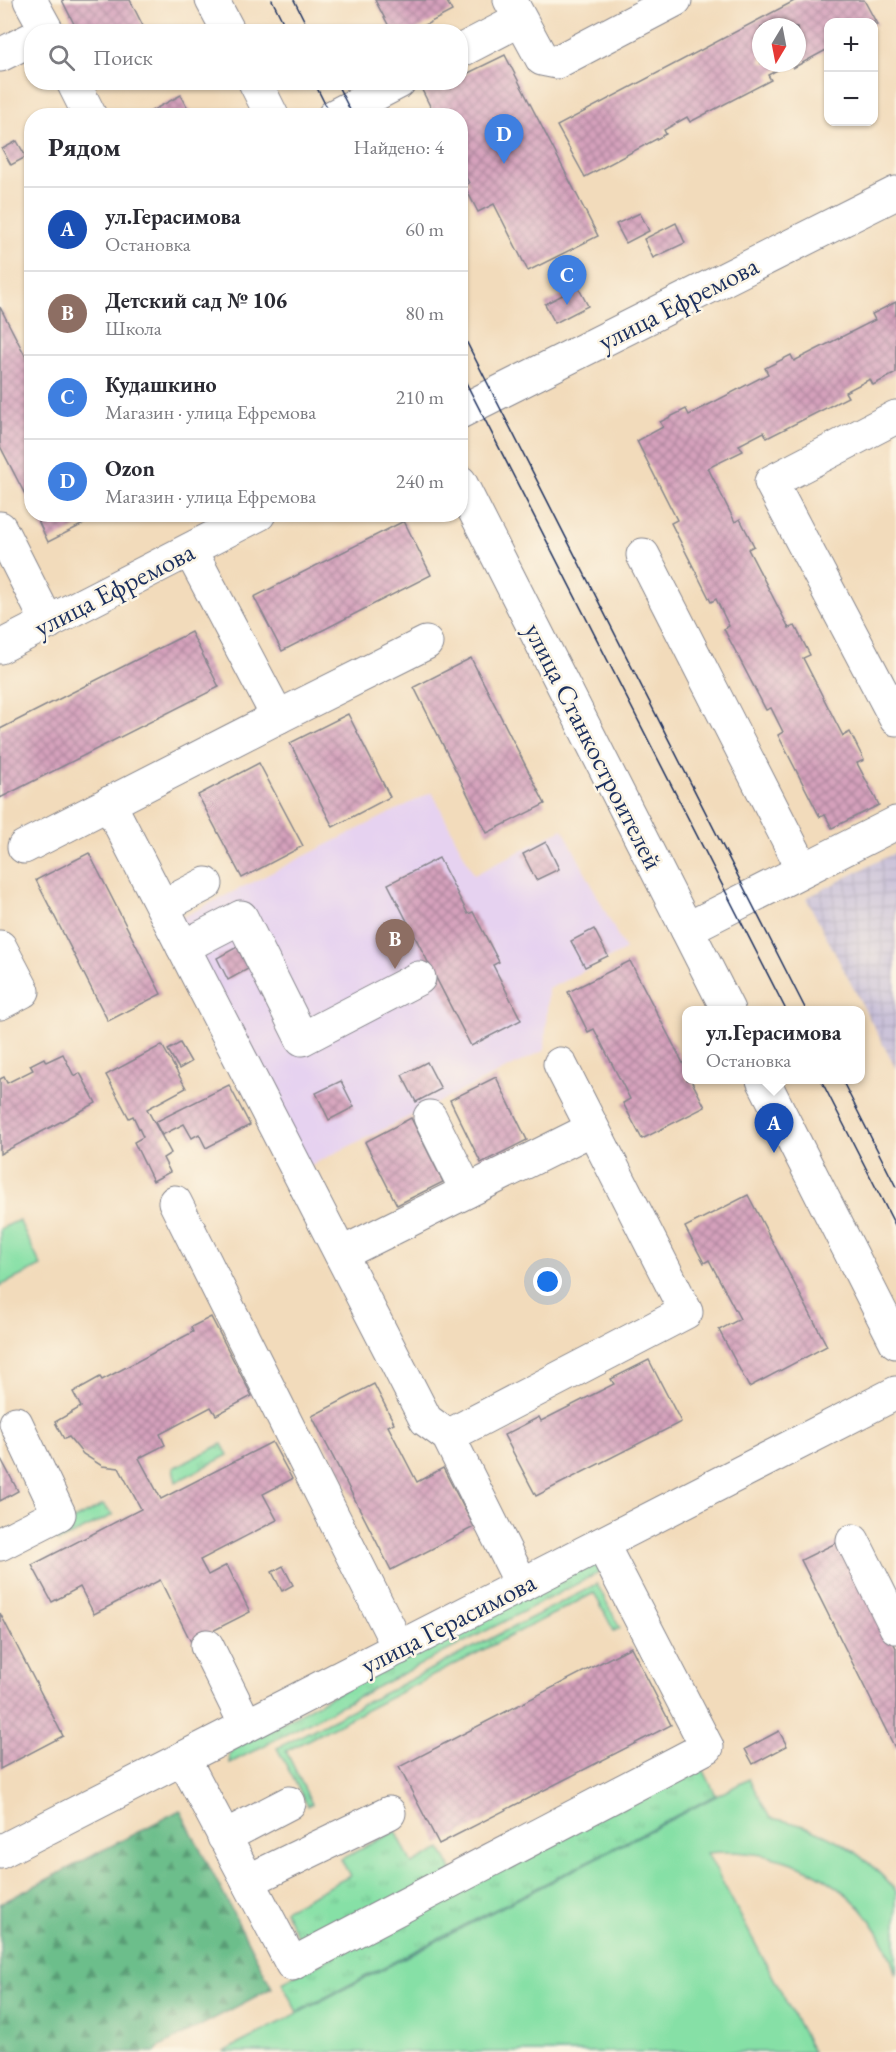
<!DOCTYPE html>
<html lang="ru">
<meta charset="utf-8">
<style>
:root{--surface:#fff;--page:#f2f2f3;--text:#2b2b33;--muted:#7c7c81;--line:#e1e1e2;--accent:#c8321e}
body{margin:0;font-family:"EB Garamond",serif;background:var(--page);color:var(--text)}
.controls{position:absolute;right:18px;top:18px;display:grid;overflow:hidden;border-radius:12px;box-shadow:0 2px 4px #0004}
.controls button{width:54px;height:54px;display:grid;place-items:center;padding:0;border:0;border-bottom:2px solid var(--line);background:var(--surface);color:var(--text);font:30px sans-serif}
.compass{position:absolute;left:752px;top:18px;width:54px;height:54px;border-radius:50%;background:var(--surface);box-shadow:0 2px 4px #0004;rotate:190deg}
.you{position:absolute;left:548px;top:1282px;width:21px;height:21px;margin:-15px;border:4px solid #fff;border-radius:50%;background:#1a73e8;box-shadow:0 0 0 9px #1a73e833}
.badge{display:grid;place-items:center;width:39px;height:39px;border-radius:50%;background:var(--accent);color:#fff;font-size:20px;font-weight:700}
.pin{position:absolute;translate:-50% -50px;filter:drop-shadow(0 2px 3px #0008)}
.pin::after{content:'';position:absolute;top:32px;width:21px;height:18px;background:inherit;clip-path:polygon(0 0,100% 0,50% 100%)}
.popup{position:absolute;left:682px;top:1006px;width:183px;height:78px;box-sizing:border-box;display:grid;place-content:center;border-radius:12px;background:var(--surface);filter:drop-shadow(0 2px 4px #0005);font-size:20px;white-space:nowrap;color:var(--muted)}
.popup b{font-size:22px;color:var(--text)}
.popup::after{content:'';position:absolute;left:50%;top:100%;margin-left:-12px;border:12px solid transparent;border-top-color:var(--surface)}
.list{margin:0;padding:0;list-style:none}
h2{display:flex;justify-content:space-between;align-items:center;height:78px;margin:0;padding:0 24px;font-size:26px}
h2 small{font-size:20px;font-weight:400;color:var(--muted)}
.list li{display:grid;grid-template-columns:39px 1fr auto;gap:18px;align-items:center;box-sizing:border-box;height:84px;padding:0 24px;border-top:2px solid var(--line)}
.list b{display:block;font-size:22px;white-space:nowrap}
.list p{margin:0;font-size:20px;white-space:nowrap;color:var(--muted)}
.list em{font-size:20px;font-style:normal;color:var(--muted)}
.icon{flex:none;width:33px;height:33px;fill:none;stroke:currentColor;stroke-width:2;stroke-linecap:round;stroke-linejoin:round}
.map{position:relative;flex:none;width:896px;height:2052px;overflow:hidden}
.search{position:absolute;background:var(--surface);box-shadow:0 2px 4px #0004;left:24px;top:24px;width:444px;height:66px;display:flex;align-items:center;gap:15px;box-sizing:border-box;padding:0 21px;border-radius:24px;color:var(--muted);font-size:22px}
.panel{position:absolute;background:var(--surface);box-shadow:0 2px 4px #0004;left:24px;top:108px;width:444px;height:414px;border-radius:24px}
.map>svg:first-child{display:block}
.built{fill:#e6d2f0}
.industrial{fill:url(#industrial-grid)}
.grass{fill:url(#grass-tufts);stroke:#508882;stroke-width:1.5}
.forest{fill:url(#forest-firs);stroke:#447674;stroke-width:1.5}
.pitch{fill:#86e0a6;stroke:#508882;stroke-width:1.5}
.building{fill:url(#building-cross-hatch);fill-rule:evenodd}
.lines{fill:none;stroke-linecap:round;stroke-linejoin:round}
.minor-casing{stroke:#86858c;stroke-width:35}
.minor{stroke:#fff;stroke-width:33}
.tram{stroke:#1b2f5e;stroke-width:1.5}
.labels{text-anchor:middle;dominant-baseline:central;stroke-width:5;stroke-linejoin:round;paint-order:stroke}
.street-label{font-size:27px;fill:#1b2f5e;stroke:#fcf5e5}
</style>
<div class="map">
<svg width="896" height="2052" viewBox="0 0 896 2052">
<defs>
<pattern id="industrial-grid" width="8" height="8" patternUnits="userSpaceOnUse" patternTransform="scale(1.5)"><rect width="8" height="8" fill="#c8bfd8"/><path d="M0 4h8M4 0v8" fill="none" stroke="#aba4bc"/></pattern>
<pattern id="grass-tufts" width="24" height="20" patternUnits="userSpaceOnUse" patternTransform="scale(1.5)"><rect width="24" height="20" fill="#86e0a6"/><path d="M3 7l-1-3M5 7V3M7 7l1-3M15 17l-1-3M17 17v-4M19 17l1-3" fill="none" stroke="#73c091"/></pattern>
<pattern id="forest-firs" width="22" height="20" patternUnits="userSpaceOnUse" patternTransform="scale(1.5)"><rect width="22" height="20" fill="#6cbe8b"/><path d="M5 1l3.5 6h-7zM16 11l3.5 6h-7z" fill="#589b75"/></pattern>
<pattern id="building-cross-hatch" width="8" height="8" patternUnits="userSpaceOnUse" patternTransform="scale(1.5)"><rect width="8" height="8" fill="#d5a1bc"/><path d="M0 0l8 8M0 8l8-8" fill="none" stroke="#ac849c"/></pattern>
</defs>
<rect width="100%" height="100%" fill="#fcf5e5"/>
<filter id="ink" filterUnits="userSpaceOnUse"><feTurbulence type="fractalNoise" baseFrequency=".0167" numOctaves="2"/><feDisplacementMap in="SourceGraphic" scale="12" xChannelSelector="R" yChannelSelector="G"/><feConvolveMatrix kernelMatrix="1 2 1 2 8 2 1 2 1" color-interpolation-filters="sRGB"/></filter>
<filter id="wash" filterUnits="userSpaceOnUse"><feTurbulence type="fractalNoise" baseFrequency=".008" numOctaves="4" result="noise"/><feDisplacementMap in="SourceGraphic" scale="24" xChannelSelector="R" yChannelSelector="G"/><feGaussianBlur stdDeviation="1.35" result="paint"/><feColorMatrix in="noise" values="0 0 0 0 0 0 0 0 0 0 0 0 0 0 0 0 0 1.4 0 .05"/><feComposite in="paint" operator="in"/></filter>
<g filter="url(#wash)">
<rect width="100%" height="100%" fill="#f2dbbb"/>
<path class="built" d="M432,792l42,83 89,-46 62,121 -77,39 -3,61 -240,118 -128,-248z"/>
<path class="industrial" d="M896,852v217l-90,-171z"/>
<g class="grass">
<path d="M222,1444l6,11 -52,27 -3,-14z"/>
<path d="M103,1505l10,10 -55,27 -6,-11z"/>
<path d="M592,1556l8,16 -370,191 -1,-9 6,-6z"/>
<path d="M597,1584l23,44 -6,3 -20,-38 -308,158 26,53 -4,2 -31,-58z"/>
<path d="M700,1763l16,32 -419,217 -15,-29z"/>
<path d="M396,1831l16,33 29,-15 12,23 -149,77 -20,-39 66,-34 -9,-17z"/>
</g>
<path class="forest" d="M180,1810l92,178 -114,60 -3,4h-155v-148z"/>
<g class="pitch">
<path d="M19,1220l22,46 -41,20v-57z"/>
<path d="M749,1779l21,39c54,9 91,32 126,73v84c-23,-86 -103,-130 -189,-122l106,199h-590z"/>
</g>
<g id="blocks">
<g class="building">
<path d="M62,0h68l16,32h-68z"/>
<path d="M375,0h71l6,11 -40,21h-20z"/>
<path d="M796,0h68l13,24 -3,1v-3h-46v27l-35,19 -3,-5 -22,12 3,5 -81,42 -3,-5 -23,13 2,4 -81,43 -28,-51zM761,27h36v36h-36z"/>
<path d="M505,55l93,181 -70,35 -34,-67 -16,8 -14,-27 5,-2 -9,-17v-50h-25l-17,-34h17l3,7 12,-7h10v-5z"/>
<path d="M181,95l11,21h-50z"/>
<path d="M17,141l9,16 -15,8 -9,-16z"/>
<path d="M640,213l9,18 -23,12 -10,-19z"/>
<path d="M676,223l9,20 -32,15 -9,-19z"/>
<path d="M578,287l10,19 -33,17 -10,-19z"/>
<path d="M896,302v71l-23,12 -3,-6 -25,13 3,5 -81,41 -3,-6 -25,13 4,6 -35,17 27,54 5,-3 14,27 -6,3 41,79 6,-2 15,29 -7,3 40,78 7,-4 14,28 -7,3 22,42 -47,23 -7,-13 -5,2 -42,-82 5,-3 -12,-24 -5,2 -42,-81 5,-3 -13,-27 -5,3 -40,-79 6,-3 -40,-79 26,-14 -3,-5 26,-13 3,6 79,-41 -3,-6 26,-13 3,6 81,-41 -3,-6z"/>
<path d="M0,307l32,62v139l-32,-62z"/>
<path d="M35,514h68l-55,28z"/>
<path d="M404,521l27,54 -149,76 -28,-54z"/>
<path d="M191,632l28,55 -219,111v-69z"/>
<path d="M471,658l74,146 -58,29 -73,-146z"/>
<path d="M348,714l42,83 -57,30 -43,-84z"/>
<path d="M259,763l44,83 -61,32 -44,-83z"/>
<path d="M546,842l13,27 -23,11 -13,-26z"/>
<path d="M89,853l72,141 -53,27 -72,-141z"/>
<path d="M439,858l29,56 5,-2 26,50 -6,3 28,55 -50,26 -83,-162z"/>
<path d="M594,929l14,27 -23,11 -14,-26z"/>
<path d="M237,947l11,22 -20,11 -11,-22z"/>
<path d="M630,961l57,110v9h4l14,27 -63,32 -19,-36 7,-4 -36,-70 -6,3 -20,-40z"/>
<path d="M180,1043l11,19 -12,7 -11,-19z"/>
<path d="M162,1045l24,43 -39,21 24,44 -8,5 7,14 -17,9 -19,-39 9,-5 -10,-21 -4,2 -23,-43z"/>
<path d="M63,1054l11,22 6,-3 16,30 -96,51v-75l4,-2 3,6 26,-13 -3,-5 14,-7 2,4z"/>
<path d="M427,1062l14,27 -25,13 -14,-27z"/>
<path d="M496,1077l31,63 -46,23 -31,-63z"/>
<path d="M341,1081l13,26 -25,13 -13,-27z"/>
<path d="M229,1085l21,40 -44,23 -7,-14 -7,4 -8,-14 -22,11 -7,-13z"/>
<path d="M411,1118l32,64 -46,23 -32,-63z"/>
<path d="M748,1195l79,151 -78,41 -30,-57 21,-11 -31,-59 -5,3 -19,-36z"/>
<path d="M211,1317l41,79 -36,19 -5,-8 -51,27 5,11 -26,13 22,41 111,-57 20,37 -29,15 14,26 -77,40 8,15 19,-10 23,47 -59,30 -31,-62 -66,34 -14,-27 -28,15 -20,-37 109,-56 -22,-41 -17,-2 -19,-12 -14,-17 -5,2 -9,-17 26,-15 -8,-15 27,-15 2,3 91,-48 -2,-5z"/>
<path d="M649,1360l32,62 -145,74 -32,-61 35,-18 2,4 73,-37 -3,-5z"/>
<path d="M374,1384l20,39 -6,3 29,56 26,-14 31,59 -83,43 -79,-154z"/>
<path d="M0,1457l18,34 -18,10z"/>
<path d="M842,1540l54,108v102l-95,-190z"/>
<path d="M283,1566l10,19 -11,6 -10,-19z"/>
<path d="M0,1613l63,123 -63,33z"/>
<path d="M631,1647l40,78 -232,119 -40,-77z"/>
<path d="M779,1731l8,15 -34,18 -8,-15z"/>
</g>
</g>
</g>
<g filter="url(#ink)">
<use href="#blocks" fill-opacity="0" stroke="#86858c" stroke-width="1.5"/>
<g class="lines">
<g class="minor-casing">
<g id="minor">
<path d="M30,0l17,31"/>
<path d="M212,0l17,32"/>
<path d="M510,0l32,59 15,3 118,-62"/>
<path d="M460,51l60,-31"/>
<path d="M0,55l32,-16"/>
<path d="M73,82l17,34"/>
<path d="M255,82l17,34"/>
<path d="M334,116l65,-34"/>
<path d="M460,412l436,-219"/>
<path d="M896,417l-125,65 125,237"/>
<path d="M460,482l268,528"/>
<path d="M0,528l48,95"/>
<path d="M190,550l88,167"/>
<path d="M643,555l160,314"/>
<path d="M0,647l259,-133"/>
<path d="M109,803l317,617 22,16 74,149"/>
<path d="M24,847l254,-130 148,-74"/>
<path d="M163,906l43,-22"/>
<path d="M687,929l209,-106"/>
<path d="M0,947l23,44 -23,12"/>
<path d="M183,947l58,-30 61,122 117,-61"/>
<path d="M763,1080l133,262"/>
<path d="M430,1117l37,74"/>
<path d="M175,1202l224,446"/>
<path d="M341,1254l251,-125"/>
<path d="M448,1436l238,-124 -126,-248"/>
<path d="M853,1541l43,86"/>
<path d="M0,1544l59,-30 -43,-91"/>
<path d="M207,1646l39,79"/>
<path d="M183,1758l109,206 415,-217 -105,-203"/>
<path d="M224,1837l65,-34"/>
<path d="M0,1852l896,-459"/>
<path d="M248,1881l141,-68"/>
</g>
</g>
<use href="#minor" class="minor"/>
<g class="tram">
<path d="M272,0l16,32"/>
<path d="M294,0l16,32"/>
<path d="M314,82l17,34"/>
<path d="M336,82l17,34"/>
<path d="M460,329l346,681"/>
<path d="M460,371l326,639"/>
<path d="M821,1080l75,147"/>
<path d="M842,1080l54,107"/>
</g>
</g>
</g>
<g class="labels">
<g class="street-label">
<text transform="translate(678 303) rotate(-27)">улица Ефремова</text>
<text transform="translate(114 589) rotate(-27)">улица Ефремова</text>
<text transform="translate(594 746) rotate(63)">улица Станкостроителей</text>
<text transform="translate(448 1623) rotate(-27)">улица Герасимова</text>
</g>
</g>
</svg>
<div class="controls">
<button>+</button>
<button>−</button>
</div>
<svg class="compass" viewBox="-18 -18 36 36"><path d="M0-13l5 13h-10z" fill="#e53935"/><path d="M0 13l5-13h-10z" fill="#7c7c81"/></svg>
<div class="you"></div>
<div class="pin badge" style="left:774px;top:1153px;background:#1a4fb4">A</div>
<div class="popup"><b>ул.Герасимова</b>Остановка</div>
<div class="pin badge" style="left:395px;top:969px;background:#8d6e63">B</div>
<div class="pin badge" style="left:567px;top:305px;background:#3f7fe0">C</div>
<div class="pin badge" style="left:504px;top:164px;background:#3f7fe0">D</div>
<div class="search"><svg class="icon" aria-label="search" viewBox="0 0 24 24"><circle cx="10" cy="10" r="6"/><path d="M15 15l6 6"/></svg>Поиск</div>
<section class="panel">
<h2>Рядом<small>Найдено: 4</small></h2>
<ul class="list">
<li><span class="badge" style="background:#1a4fb4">A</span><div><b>ул.Герасимова</b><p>Остановка</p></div><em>60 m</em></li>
<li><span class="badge" style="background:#8d6e63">B</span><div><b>Детский сад № 106</b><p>Школа</p></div><em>80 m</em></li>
<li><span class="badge" style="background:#3f7fe0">C</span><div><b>Кудашкино</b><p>Магазин · улица Ефремова</p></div><em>210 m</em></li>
<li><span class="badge" style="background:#3f7fe0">D</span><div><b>Ozon</b><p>Магазин · улица Ефремова</p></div><em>240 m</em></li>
</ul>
</section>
</div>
